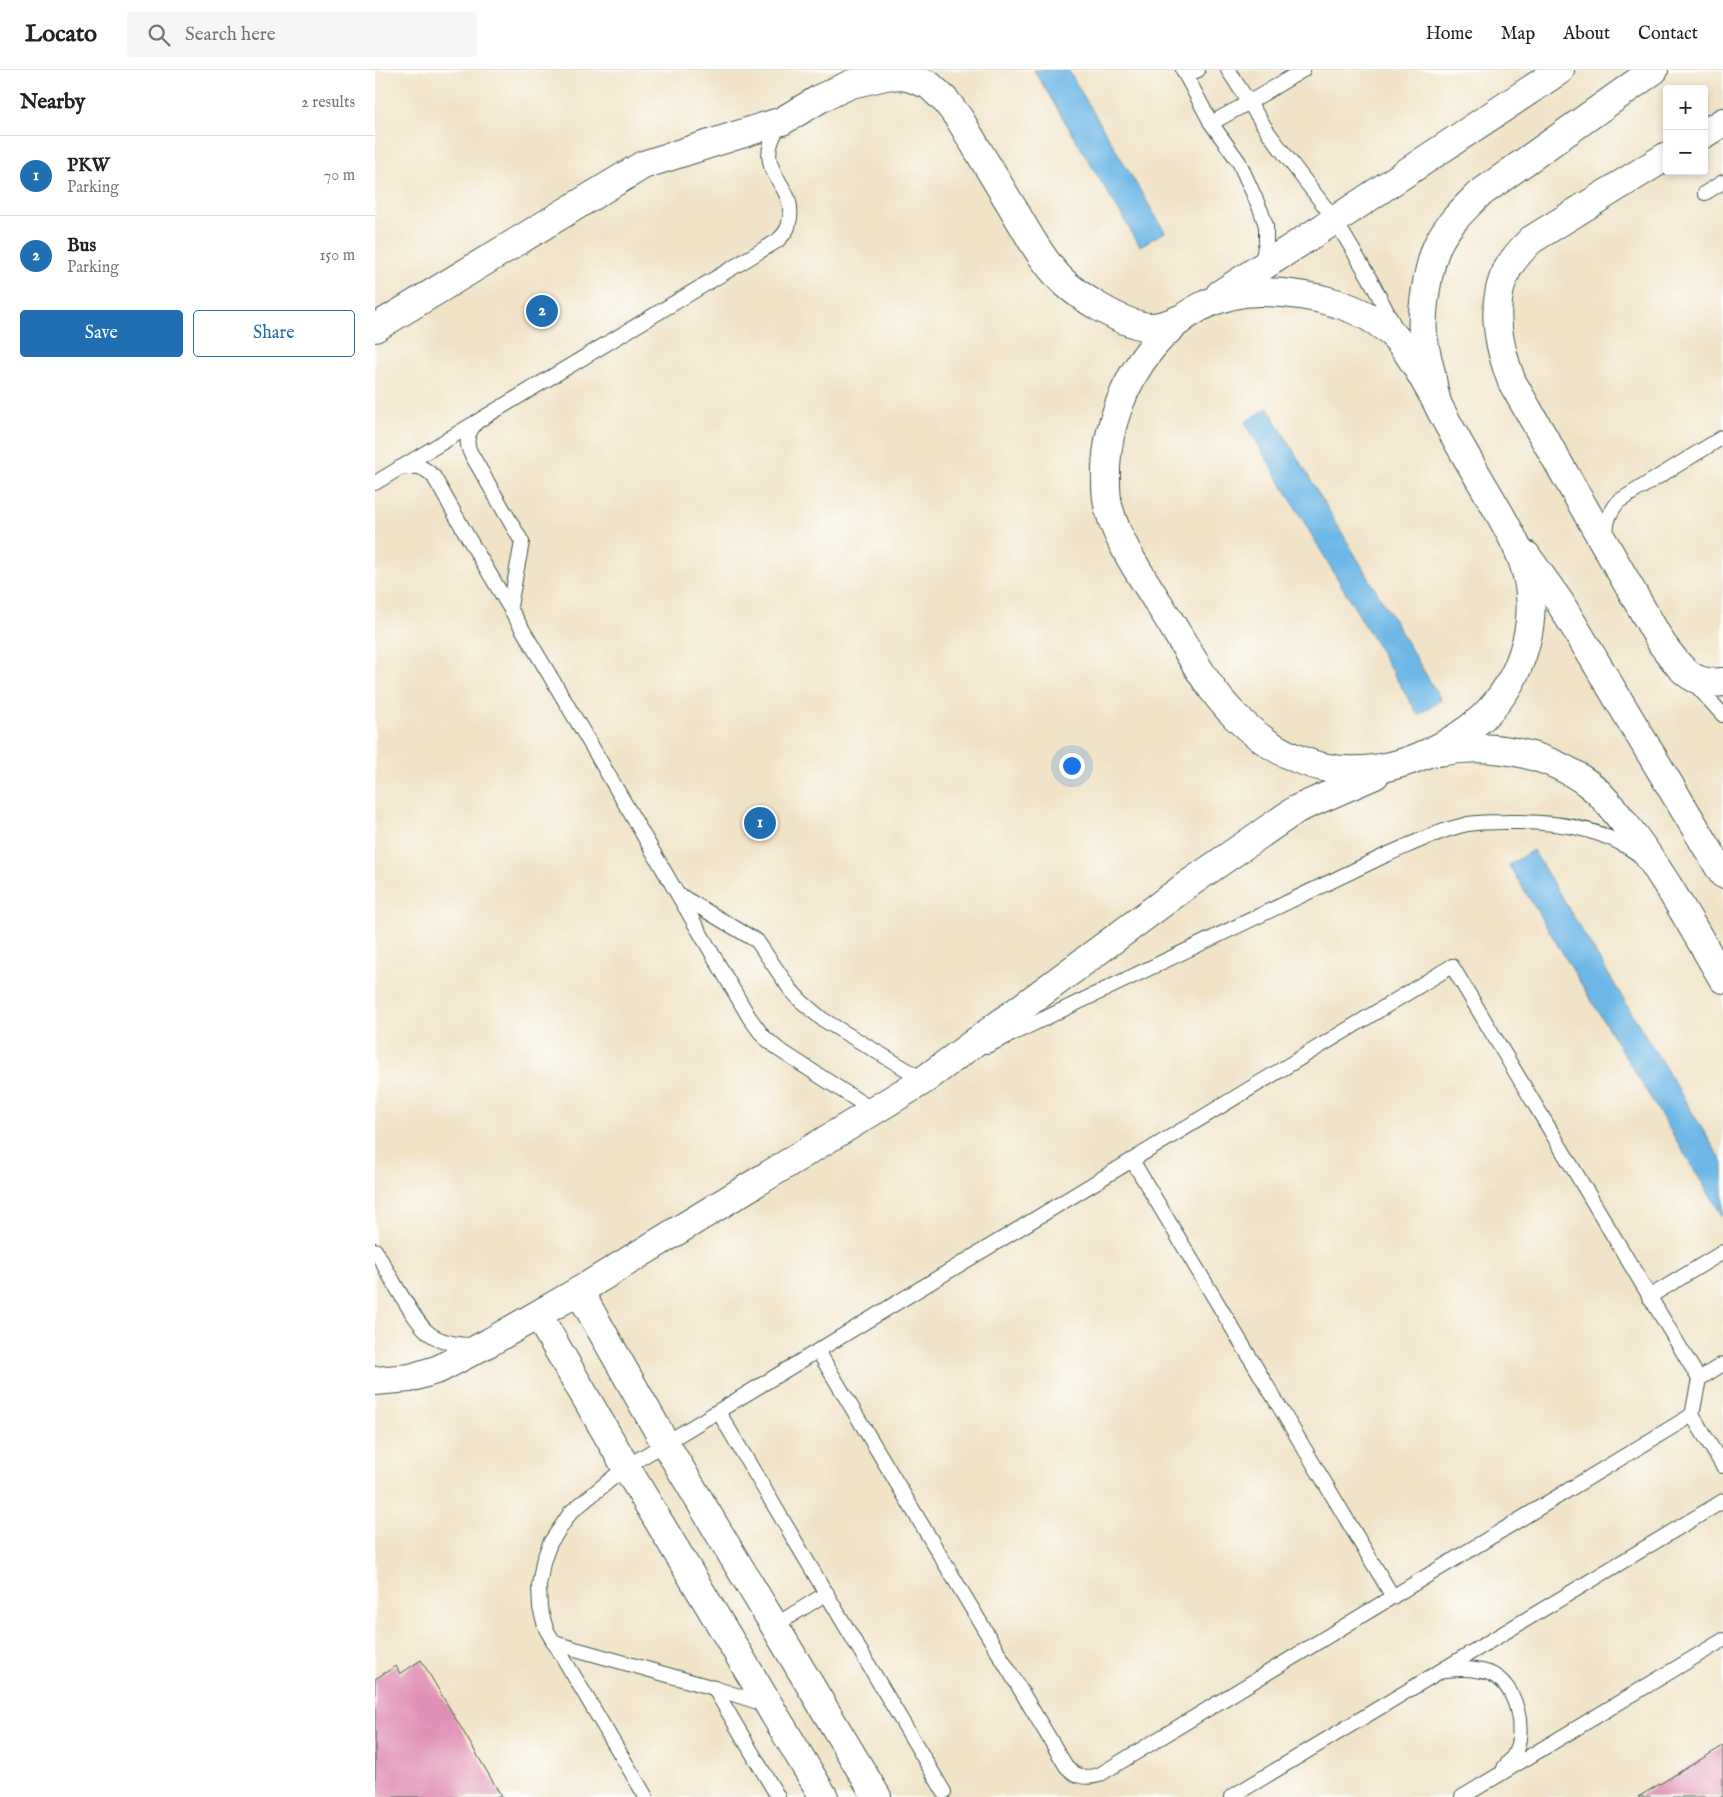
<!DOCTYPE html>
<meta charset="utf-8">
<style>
:root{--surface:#fff;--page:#f6f6f6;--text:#222;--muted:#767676;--line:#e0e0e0;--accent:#1f6fb2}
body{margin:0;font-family:"IM FELL English",serif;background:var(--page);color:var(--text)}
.controls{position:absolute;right:15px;top:15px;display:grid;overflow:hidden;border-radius:5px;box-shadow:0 2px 8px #0003}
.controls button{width:45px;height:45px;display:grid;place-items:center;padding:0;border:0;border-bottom:1px solid var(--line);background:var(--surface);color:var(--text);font:25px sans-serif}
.you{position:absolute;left:696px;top:695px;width:18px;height:18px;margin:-12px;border:4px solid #fff;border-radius:50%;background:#1a73e8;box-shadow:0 0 0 8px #1a73e833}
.badge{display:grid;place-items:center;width:32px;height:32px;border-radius:50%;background:var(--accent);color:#fff;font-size:16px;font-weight:700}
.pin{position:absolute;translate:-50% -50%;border:2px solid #fff;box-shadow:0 1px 5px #0006}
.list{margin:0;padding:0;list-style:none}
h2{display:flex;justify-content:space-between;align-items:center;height:65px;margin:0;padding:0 20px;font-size:21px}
h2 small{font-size:16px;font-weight:400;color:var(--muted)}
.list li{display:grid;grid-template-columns:32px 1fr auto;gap:15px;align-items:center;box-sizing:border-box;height:80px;padding:0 20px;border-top:1px solid var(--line)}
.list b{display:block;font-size:19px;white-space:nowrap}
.list p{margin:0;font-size:16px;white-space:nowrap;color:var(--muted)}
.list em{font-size:16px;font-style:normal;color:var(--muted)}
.actions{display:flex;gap:10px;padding:15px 20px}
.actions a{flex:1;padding:11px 0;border:1px solid var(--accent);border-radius:5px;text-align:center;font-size:18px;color:var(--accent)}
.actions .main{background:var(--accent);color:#fff}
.icon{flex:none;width:28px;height:28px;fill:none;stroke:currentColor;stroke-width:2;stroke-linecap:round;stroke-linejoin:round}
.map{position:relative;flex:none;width:1348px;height:1727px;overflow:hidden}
header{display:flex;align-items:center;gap:30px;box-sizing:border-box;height:70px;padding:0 25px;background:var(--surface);border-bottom:1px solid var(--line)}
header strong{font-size:24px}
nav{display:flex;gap:28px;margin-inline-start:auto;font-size:18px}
.search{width:350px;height:45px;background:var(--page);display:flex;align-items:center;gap:12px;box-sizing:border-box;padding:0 18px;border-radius:5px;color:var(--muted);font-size:19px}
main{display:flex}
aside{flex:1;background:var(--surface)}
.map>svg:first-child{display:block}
.water{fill:#6eb8e7;stroke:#467a8e}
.building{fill:#e090b6}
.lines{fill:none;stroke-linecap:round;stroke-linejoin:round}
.service-casing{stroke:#3e564a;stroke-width:16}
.minor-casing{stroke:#3e564a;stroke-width:30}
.service{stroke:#fff;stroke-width:14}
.minor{stroke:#fff;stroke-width:28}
</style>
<header>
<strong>Locato</strong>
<div class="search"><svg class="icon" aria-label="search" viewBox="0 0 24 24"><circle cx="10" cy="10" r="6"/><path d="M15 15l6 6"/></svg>Search here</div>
<nav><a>Home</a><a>Map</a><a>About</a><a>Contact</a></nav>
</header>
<main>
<aside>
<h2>Nearby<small>2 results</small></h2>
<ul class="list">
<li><span class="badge">1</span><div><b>PKW</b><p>Parking</p></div><em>70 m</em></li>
<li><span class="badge">2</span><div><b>Bus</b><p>Parking</p></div><em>150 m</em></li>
</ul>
<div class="actions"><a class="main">Save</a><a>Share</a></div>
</aside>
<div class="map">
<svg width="1348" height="1727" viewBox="0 0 1348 1727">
<rect width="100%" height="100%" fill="#fdfcf7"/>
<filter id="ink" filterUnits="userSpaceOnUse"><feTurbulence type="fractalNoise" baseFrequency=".02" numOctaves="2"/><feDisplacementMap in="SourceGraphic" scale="10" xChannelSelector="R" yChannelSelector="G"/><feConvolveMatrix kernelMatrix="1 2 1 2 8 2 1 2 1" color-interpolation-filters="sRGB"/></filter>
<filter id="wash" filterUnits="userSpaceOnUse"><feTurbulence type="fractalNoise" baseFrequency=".0096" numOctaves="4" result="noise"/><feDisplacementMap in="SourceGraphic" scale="20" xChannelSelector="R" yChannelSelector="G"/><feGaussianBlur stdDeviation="1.12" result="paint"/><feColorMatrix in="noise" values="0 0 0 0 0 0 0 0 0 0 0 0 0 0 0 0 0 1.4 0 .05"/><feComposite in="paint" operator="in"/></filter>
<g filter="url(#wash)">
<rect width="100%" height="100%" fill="#f1e3c7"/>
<g class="water">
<path d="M659,0h34l97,162 -25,14z"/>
<path d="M893,338l173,292 -23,15 -173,-293z"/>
<path d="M1158,780l190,313v54l-214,-352z"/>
</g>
<g id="blocks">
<g class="building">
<path d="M46,1590l81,137h-127v-118l21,-13 4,8z"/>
<path d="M1348,1676v51h-85z"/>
</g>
</g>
</g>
<g filter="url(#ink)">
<use href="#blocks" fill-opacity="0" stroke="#3e564a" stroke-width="1"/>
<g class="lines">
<g class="service-casing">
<g id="service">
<path d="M808,0l28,53 28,39 22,49 5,15v16l-3,15 -6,9"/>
<path d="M853,0l42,65 65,85 35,59 26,50"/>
<path d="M811,5l12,-5"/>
<path d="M836,53l37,-20 55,-33"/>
<path d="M1330,123l18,-11"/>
<path d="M101,353c-8,10 -11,17 -6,29l52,90 -12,64"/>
<path d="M24,398c16,-2 23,-4 35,9l35,62 122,206 158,272 14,19 15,13 96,62"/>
<path d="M0,413l402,-242c3,-3 8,-7 10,-12 2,-3 2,-8 3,-11 5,-38 -42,-46 -9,-95"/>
<path d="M1232,468c-2,-15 2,-25 12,-37l104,-64"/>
<path d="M1318,612l30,33"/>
<path d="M306,826l76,45 33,48 11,12 21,18 102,61"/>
<path d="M612,976l399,-191c26,-11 54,-25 82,-31 12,-2 26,-2 38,-2 45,-1 95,4 132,32"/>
<path d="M757,1090l261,437"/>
<path d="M0,1180c12,19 39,73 55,84 13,9 29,11 44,11"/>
<path d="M1274,1227l74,-45"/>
<path d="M443,1281l248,415c10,11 19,13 33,9l593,-360"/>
<path d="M1324,1309l24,-15"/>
<path d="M343,1341l226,381"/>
<path d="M399,1556l53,-33"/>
<path d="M179,1573l160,45 53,17"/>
<path d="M1072,1600c15,-2 28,-2 42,3 28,11 38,57 25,82 -3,5 -7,9 -10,13"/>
<path d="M339,1618l64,109"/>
<path d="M271,1727l-100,-168 -6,-21 -1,-22 4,-24 7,-19 21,-31 55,-45 826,-501 247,413 -7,36 31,51"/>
<path d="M856,1727l492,-296"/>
<path d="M1087,1727l261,-157"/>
</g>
</g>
<g class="minor-casing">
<g id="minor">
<path d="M1329,64l19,-12"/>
<path d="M1292,86l-136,84c-9,9 -18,19 -24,30 -18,35 -8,78 5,112l150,262c18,23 28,42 61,38"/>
<path d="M845,224l115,-74 225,-150"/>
<path d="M0,258l268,-163 139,-44 39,-23 30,-14 39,-9 18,2 21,8 17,16 13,17c18,31 37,62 55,92 13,22 25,45 42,64 17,20 69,52 95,53 11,0 20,-4 29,-8"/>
<path d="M1061,331c-12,-21 -23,-44 -39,-62 -33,-35 -88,-46 -135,-47 -91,-1 -153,93 -156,176 0,13 -1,28 3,41 10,37 37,74 57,106 22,35 40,72 69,101 56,55 121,70 193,37 19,-9 38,-21 54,-35 22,-21 37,-47 44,-76 7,-26 6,-55 -3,-80 -6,-18 -16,-35 -25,-51 -20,-35 -42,-70 -60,-106 -4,-10 -5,-21 -7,-32 -3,-13 -7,-26 -8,-40 -2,-23 5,-65 14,-87 9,-20 26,-36 41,-51l176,-125"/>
<path d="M1151,485l33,46 164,273"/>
<path d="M1063,682c52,-10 109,0 152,33 14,11 24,25 35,39 38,48 67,103 98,155"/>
<path d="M204,1221l86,152 212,354"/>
<path d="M163,1245l88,152 198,330"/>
<path d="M0,1311l35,-3 29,-9 51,-27 89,-51 345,-211 263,-195 110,-76 78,-34"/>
</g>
</g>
<use href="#service" class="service"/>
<use href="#minor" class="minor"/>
</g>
</g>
</svg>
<div class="controls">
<button>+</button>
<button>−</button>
</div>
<div class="you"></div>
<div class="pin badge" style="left:385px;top:753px">1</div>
<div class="pin badge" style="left:167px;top:241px">2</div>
</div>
</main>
